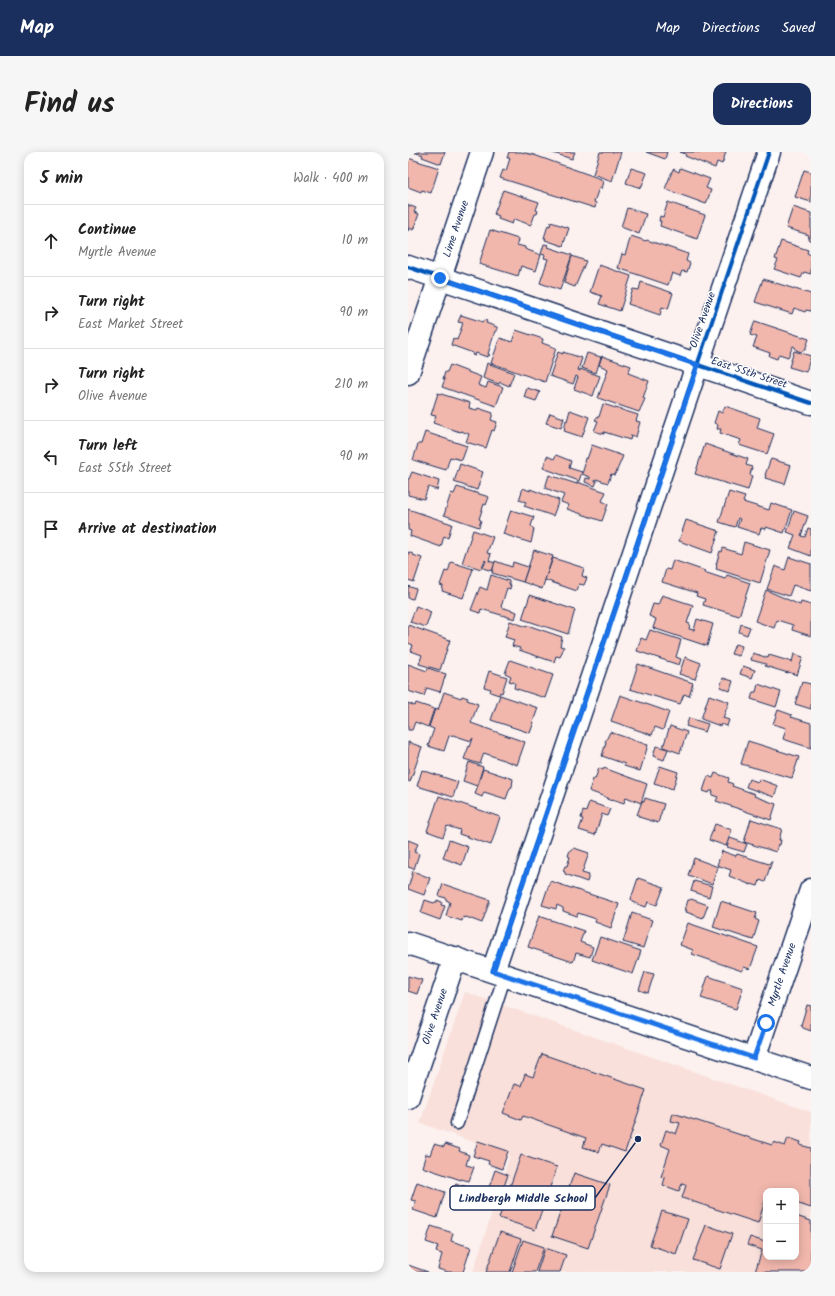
<!DOCTYPE html>
<meta charset="utf-8">
<style>
:root{--surface:#fff;--page:#f6f6f6;--text:#222;--muted:#767676;--line:#e0e0e0;--accent:#1b2f5e}
body{margin:0;font-family:Kalam,sans-serif;background:var(--page);color:var(--text)}
.controls{position:absolute;right:12px;bottom:12px;display:grid;overflow:hidden;border-radius:8px;box-shadow:0 2px 10px #0003}
.controls button{width:36px;height:36px;display:grid;place-items:center;padding:0;border:0;border-bottom:1px solid var(--line);background:var(--surface);color:var(--text);font:20px sans-serif}
.stop{position:absolute;width:12px;height:12px;margin:-9px;border:3px solid #1a73e8;border-radius:50%;background:#fff}
.stop.end{background:#1a73e8;border-color:#fff;box-shadow:0 1px 4px #0008}
.list{margin:0;padding:0;list-style:none}
h2{display:flex;justify-content:space-between;align-items:center;height:52px;margin:0;padding:0 16px;font-size:17px}
h2 small{font-size:13px;font-weight:400;color:var(--muted)}
.list li{display:grid;grid-template-columns:26px 1fr auto;gap:12px;align-items:center;box-sizing:border-box;height:72px;padding:0 16px;border-top:1px solid var(--line)}
.list b{display:block;font-size:15px;white-space:nowrap}
.list p{margin:0;font-size:13px;white-space:nowrap;color:var(--muted)}
.list em{font-size:13px;font-style:normal;color:var(--muted)}
.icon{flex:none;width:22px;height:22px;fill:none;stroke:currentColor;stroke-width:2;stroke-linecap:round;stroke-linejoin:round}
.map{position:relative;flex:none;width:403px;height:1120px;overflow:hidden;border-radius:12px}
header{display:flex;align-items:center;gap:24px;box-sizing:border-box;height:56px;padding:0 20px;background:var(--accent);color:#fff}
header strong{font-size:19px}
nav{display:flex;gap:22px;margin-inline-start:auto;font-size:14px}
.intro{display:flex;align-items:center;justify-content:space-between;box-sizing:border-box;height:96px;padding:0 24px}
h1{margin:0;font-size:28px}
.button{padding:10px 18px;border-radius:12px;background:var(--accent);color:#fff;font-size:14px;font-weight:700}
main{display:flex;gap:24px;padding:0 24px}
aside{flex:1;background:var(--surface);border-radius:12px;box-shadow:0 2px 10px #0003}
.map>svg:first-child{display:block}
.built{fill:#f9e0db;fill-rule:evenodd}
.building{fill:#f1b7ad;stroke:#1b2f5e}
.lines{fill:none;stroke-linecap:round;stroke-linejoin:round}
.lane-casing{stroke:#1b2f5e;stroke-width:15}
.street-casing{stroke:#1b2f5e;stroke-width:25}
.secondary-casing{stroke:#1b2f5e;stroke-width:25}
.lane{stroke:#fff;stroke-width:12}
.street{stroke:#fff;stroke-width:22}
.secondary{stroke:#fff;stroke-width:22}
.cycleway-casing{stroke:#fff;stroke-width:6}
.cycleway{stroke:#0057b8;stroke-width:4}
.route{stroke:#1a73e8;stroke-width:5}
.labels{text-anchor:middle;dominant-baseline:central;stroke-width:3;stroke-linejoin:round;paint-order:stroke}
.street-label{font-size:11px;fill:#1b2f5e;stroke:#fff}
.leader{fill:none;stroke:#1b2f5e;stroke-width:1.5}
.callout-dot{fill:#1b2f5e;stroke:#fff;stroke-width:1.5}
.callout{fill:#fff;stroke:#1b2f5e;stroke-width:1.5}
.callout-label{font-size:12px;text-anchor:middle;font-weight:bold;fill:#1b2f5e}
</style>
<header>
<strong>Map</strong>
<nav><a>Map</a><a>Directions</a><a>Saved</a></nav>
</header>
<div class="intro"><h1>Find us</h1><a class="button">Directions</a></div>
<main>
<aside>
<h2>5 min<small>Walk · 400 m</small></h2>
<ul class="list">
<li><svg class="icon" aria-label="ahead" viewBox="0 0 24 24"><path d="M12 20V5M6 11l6-6 6 6"/></svg><div><b>Continue</b><p>Myrtle Avenue</p></div><em>10 m</em></li>
<li><svg class="icon" aria-label="right" viewBox="0 0 24 24"><path d="M7 20v-9h11M14 6l5 5-5 5"/></svg><div><b>Turn right</b><p>East Market Street</p></div><em>90 m</em></li>
<li><svg class="icon" aria-label="right" viewBox="0 0 24 24"><path d="M7 20v-9h11M14 6l5 5-5 5"/></svg><div><b>Turn right</b><p>Olive Avenue</p></div><em>210 m</em></li>
<li><svg class="icon" aria-label="left" viewBox="0 0 24 24"><path d="M17 20v-9H6M10 6l-5 5 5 5"/></svg><div><b>Turn left</b><p>East 55th Street</p></div><em>90 m</em></li>
<li><svg class="icon" aria-label="arrive" viewBox="0 0 24 24"><path d="M6 21V4h12l-3 4 3 4H6"/></svg><div><b>Arrive at destination</b></div></li>
</ul>
</aside>
<div class="map">
<svg width="403" height="1120" viewBox="0 0 403 1120">
<rect width="100%" height="100%" fill="#fcf1ef"/>
<filter id="ink" filterUnits="userSpaceOnUse"><feTurbulence type="fractalNoise" baseFrequency=".025" numOctaves="2"/><feDisplacementMap in="SourceGraphic" scale="8" xChannelSelector="R" yChannelSelector="G"/><feConvolveMatrix kernelMatrix="1 2 1 2 8 2 1 2 1" color-interpolation-filters="sRGB"/></filter>
<g filter="url(#ink)">
<path class="built" d="M57,840l346,120v160h-338l37,-117 -90,-32zM358,1039h30v66h-30z"/>
<g class="building">
<path d="M5,0h32l-4,12 -19,-7 1,-2z"/>
<path d="M101,0h12l13,3 67,24v1l2,1 -2,8 -2,-1 -5,14 2,1 -1,5 -95,-30 3,-8 3,1 4,-13h-3z"/>
<path d="M142,0h25l-3,7z"/>
<path d="M192,0h21l-9,29 -19,-7z"/>
<path d="M238,0h21l-2,7z"/>
<path d="M272,0h46l-4,12 -5,-2 -2,6 -30,-12 1,-2z"/>
<path d="M0,6l31,10 -8,25 -9,-3 -1,2 -13,-5z"/>
<path d="M223,16l16,5 -6,15 -15,-5z"/>
<path d="M272,16l30,11 -4,9 5,2 -5,14 -41,-15 8,-20 6,3z"/>
<path d="M396,18l7,2v30l-16,-5z"/>
<path d="M95,38l36,12 -3,8 2,1 -1,3h-2l-4,11 -17,-6 -2,5 -14,-5 1,-3 -5,-2z"/>
<path d="M260,50l37,13 -8,24 -37,-13 1,-5h-2l1,-5 3,1z"/>
<path d="M0,53l8,3 -2,4 5,2 -6,16 -4,-2 -1,3z"/>
<path d="M385,55l18,6v28l-3,-2 1,-4 -23,-7z"/>
<path d="M219,56l19,6 -7,20 -18,-7z"/>
<path d="M143,70l18,6 -6,18 -18,-6 1,-2h-2l4,-13 2,1z"/>
<path d="M82,78l28,9 -1,6 8,2v2l16,6 -5,16 -15,-5 -3,10 -39,-12z"/>
<path d="M223,84l15,5 1,-1 41,14 -2,7 4,2 -3,9 -5,-1 -2,5 -8,-3 -4,12 -50,-17 4,-14 3,1z"/>
<path d="M373,89l27,9 -1,3 4,2v19l-7,-2 -3,6 -27,-9 4,-9 -3,-1z"/>
<path d="M136,92l5,1 -1,2 24,8 -12,35 -20,-7 8,-24 -4,-1 1,-3 -4,-1z"/>
<path d="M164,104l14,5 -11,26 -11,-4z"/>
<path d="M191,113l32,11 -11,35 -21,-7 3,-8 -12,-4z"/>
<path d="M355,127l48,15v17l-5,-1 -1,2 -11,-4 -2,6 -37,-12z"/>
<path d="M233,130l32,11 -5,16 -6,-2 -2,8 -32,-11 5,-15 6,1z"/>
<path d="M53,163l22,7 1,-2 3,1 -1,2 11,4v4h-2l-7,23 2,1 -1,1h-2v1l-11,-4 -1,3 -3,-1 1,-2 -22,-8 2,-7 4,2 6,-17 -5,-1z"/>
<path d="M347,169l54,18 -4,11h-1l-3,2 -5,-2 -1,-3 -2,-1 -5,11 -9,-3 -2,5 -8,-3 1,-3 -17,-6 4,-10 -7,-2z"/>
<path d="M108,178l27,9 -1,4 14,5 -11,34 -54,-19 9,-25 12,4z"/>
<path d="M386,199l17,5 -5,16 -17,-5z"/>
<path d="M150,200l5,2v-2l19,6 -4,12 2,1v-2l20,7 -7,20 -19,-7 4,-12 -2,-1 -3,8 -23,-8z"/>
<path d="M179,201l14,4 -5,16 -14,-5z"/>
<path d="M194,204l29,10 -3,7 21,8 -6,17 2,1 -6,13 -41,-14 10,-29 -9,-4z"/>
<path d="M79,211l27,10 -5,13 -9,-4 -1,2 -16,-6z"/>
<path d="M42,213l31,12 -3,8 8,3 2,-6 15,5 -7,19 -54,-19 3,-8h-2l2,-7h2z"/>
<path d="M119,236l13,4 -4,9 -12,-4z"/>
<path d="M30,241l32,10 -1,5 8,2 1,-2 15,5 -2,7 6,2 -3,9 -2,-1 -6,18 -20,-6 3,-8 -8,-3 -1,1 -27,-9 3,-7 -5,-1z"/>
<path d="M195,252l35,11 -2,6 4,1 -4,15 -5,-2 -1,5 -26,-8v2l-10,-3 4,-10 -3,-1 2,-3h2z"/>
<path d="M317,254l35,12 -3,10 17,6 -7,20 -28,-9 2,-5 -21,-7 1,-4h-4l1,-4 -4,-2 4,-12 4,2z"/>
<path d="M162,258l19,7 -7,20 -18,-6 2,-11 1,1z"/>
<path d="M142,261l14,5 -3,10 -15,-5z"/>
<path d="M17,280l42,14 -5,14 -12,-3 -4,13 -33,-10 5,-16h3z"/>
<path d="M297,292l43,15 -2,6 6,2 -2,8 2,1 -4,14 -53,-16z"/>
<path d="M184,293l31,11 -8,19 -4,-1 -3,9 -12,-4 -1,2h2l-2,5 -10,-4 1,-4 4,1v-2l-8,-3 3,-10 -1,-1 1,-5 2,1z"/>
<path d="M148,303l15,6 -2,7 13,4 -3,9 -36,-13 4,-12 7,3z"/>
<path d="M363,307l20,6 -6,19 -20,-6 1,-3h-1l5,-14z"/>
<path d="M52,312l23,8 -6,18 -23,-8z"/>
<path d="M4,320l27,9 -2,9 -9,-3 -4,12 -16,-4v-16h1z"/>
<path d="M141,323l28,9v-2l29,10 -4,9 6,3 -6,17 -35,-12 2,-4 -8,-3 3,-7 -19,-7z"/>
<path d="M49,335l32,10 -3,8 -2,-1 -5,15 2,1 -2,7 -35,-12 7,-22 3,1z"/>
<path d="M115,336l7,3v-2l29,11 -6,16 -29,-10 2,-4 -7,-2z"/>
<path d="M321,340l16,5 -2,5 26,8 2,-7 21,7 -8,23 -18,-6v2l-5,-1 -2,6 -22,-7 3,-8 -2,-1 -3,9 -16,-5z"/>
<path d="M0,357l44,15 -4,14 -4,-2 -3,11 -31,-11 1,-5 -3,-1z"/>
<path d="M103,358l23,7 -3,9 3,3 -3,14 -28,-9z"/>
<path d="M386,359l14,5 -7,20 4,1 3,-9 3,1v27l-21,-8 5,-13 -8,-3z"/>
<path d="M278,368l33,11 -7,22 -33,-12z"/>
<path d="M65,378l20,7 -6,16 4,1 -2,7 6,2 -3,8 -9,-3 3,-7 -1,-1 -4,9 -19,-6z"/>
<path d="M336,390l26,8 -10,33 -44,-14 1,-3 -1,-1 4,-14 2,1 1,-4 18,6z"/>
<path d="M126,398l19,6 -11,33 -19,-7z"/>
<path d="M0,400l5,2v1l9,3 -8,24 -6,-2z"/>
<path d="M381,405l22,7v27l-18,-6 -4,11 -22,-7 8,-23 10,4z"/>
<path d="M145,406l31,10 -2,8 5,2 -3,7 -5,-1 -2,7 -32,-11z"/>
<path d="M265,408l32,11 -1,1 21,7 2,-4 23,8 -11,33 -36,-11 2,-6 -9,-3 1,-3 -35,-11 4,-13 4,1z"/>
<path d="M87,409l17,6 1,-5 15,5 -5,15 -31,-9z"/>
<path d="M43,410l22,7 -10,29 -21,-7 1,-5 -3,-1 5,-14 3,1z"/>
<path d="M83,423l18,6v4h2l-1,4 -3,-1 -6,19 16,5 -2,7 -34,-10 -1,4 -9,-3 9,-23 7,3z"/>
<path d="M0,434l8,3 -3,10 -5,-1z"/>
<path d="M358,438l34,15 1,-3 10,3v31l-19,-6 1,-5 -16,-5 -3,8 -19,-7z"/>
<path d="M122,443l45,15 -7,24 -46,-15z"/>
<path d="M254,443l31,10 -6,18 3,1 -1,5 5,1 3,-11 16,5 -6,22 -54,-18 3,-9 -7,-3 4,-12 5,1z"/>
<path d="M8,454l15,6 -5,15 -16,-5z"/>
<path d="M102,469l17,6v-2l35,12 -2,9 4,1 -4,10 -4,-1 -2,6 -35,-12 1,-2 -8,-2 2,-6 -9,-3z"/>
<path d="M333,472l9,3 -3,8 -8,-3z"/>
<path d="M0,473l42,15 -10,30 -21,-6 3,-9 -11,-4 2,-6 -5,-2z"/>
<path d="M242,478l31,10 -5,17 5,2 -2,6 -42,-14 4,-13 5,2z"/>
<path d="M327,492l7,2 -3,10 -8,-2z"/>
<path d="M345,501l15,5 1,-3 23,7 2,-8 9,3 -6,18 -9,-3v1l-23,-7 1,-2 -15,-4z"/>
<path d="M277,505l16,6 -6,16 -16,-5z"/>
<path d="M102,508l43,15 -8,23 -31,-10 1,-5 -6,-2 2,-5 -6,-3z"/>
<path d="M0,512l19,7 1,-3 18,6 -6,18 -13,-4 -3,8 -16,-5z"/>
<path d="M230,512l55,19 -4,13 -5,-2 -4,10 -50,-15z"/>
<path d="M335,514l12,4 -3,8 -12,-4z"/>
<path d="M81,519l18,6 -5,16 -2,-1 -1,3 -9,-3 1,-3 -7,-2z"/>
<path d="M315,526l10,3 -3,10 -10,-4z"/>
<path d="M394,530l9,2v25l-16,-5z"/>
<path d="M350,532l23,8 -5,15 -25,-8 2,-7h3z"/>
<path d="M36,540l17,6 1,-2 6,2 -1,2 11,4 -7,19 54,19 -8,23 -33,-12 -4,11 -16,-5 5,-13 1,1 3,-9 -2,3 -18,-6 -4,1 -5,15 -16,-5 6,-17 -5,-2 6,-18 3,1z"/>
<path d="M92,543l38,13 -5,14h1l-4,11 -39,-13z"/>
<path d="M212,543l49,17 -6,18 -8,-3 -3,8 -41,-14z"/>
<path d="M301,543l20,7 -6,16 6,2 -2,6 -6,-2 -1,2 -19,-7z"/>
<path d="M0,551l7,3 1,-3 18,6 -6,18 -13,-5 -3,8h-4z"/>
<path d="M370,558l14,5 -1,2 20,6v25l-28,-9 3,-11 -13,-4z"/>
<path d="M281,566l19,6 -3,8 -19,-6z"/>
<path d="M262,574l17,6 -7,21 -17,-6z"/>
<path d="M202,580l38,13 -8,26 -16,-5 1,-2 -23,-8 4,-14h-1z"/>
<path d="M340,589l51,16 -7,21 -51,-14z"/>
<path d="M0,590l14,5 -12,35 -2,-1z"/>
<path d="M248,594l12,3 -4,11 -11,-4z"/>
<path d="M61,610l14,5 -6,19 -14,-5z"/>
<path d="M252,614l18,6 -5,17 -19,-6z"/>
<path d="M191,616l4,2 1,-2 43,16 -6,19 -15,-6 -2,6 -12,-4v2l-5,-2 1,-1 -19,-7 4,-12h2z"/>
<path d="M75,617l30,10 -1,8 -2,1 -4,11 -22,-7 -2,5 -7,-3z"/>
<path d="M14,618l36,12 -5,15 -36,-11z"/>
<path d="M307,621l14,5 -1,4 5,2 -1,2 23,8 -1,2 22,8 -5,16 -55,-19 2,-4 -6,-2 1,-4h-3l-1,2 -6,-2 5,-15 5,2z"/>
<path d="M341,627l9,3 1,-3 19,7 -4,11 -28,-10z"/>
<path d="M31,644l61,21 -9,28 -32,-11 1,-4 -13,-4 -4,11 -16,-6z"/>
<path d="M237,646l19,6 -6,19 -19,-6v-2h-2l5,-14 2,1z"/>
<path d="M181,650l21,7 -3,7 -5,-2 -7,21 -16,-5 4,-11 -2,-1 2,-7 3,1z"/>
<path d="M343,667l31,10 -3,11h2l-1,5 -2,-1 -2,8 -32,-10z"/>
<path d="M307,672l17,6 -6,16 -17,-6z"/>
<path d="M322,686l17,6 -3,8 -17,-5z"/>
<path d="M0,688l10,4 -4,8 5,2 -5,15 -6,-2z"/>
<path d="M41,688l19,7 -6,18 -19,-7z"/>
<path d="M166,696l15,5 -7,20 7,2 -2,7 -22,-8v-2l-2,-1 2,-5h2l3,-9 -2,-1 2,-6h3z"/>
<path d="M314,699l14,5 1,-2 32,10 2,-3h1l-7,21 -5,-2 -2,6 -7,-2v1l-22,-9 2,-6 -14,-5z"/>
<path d="M286,706l24,9 -6,17 -24,-9z"/>
<path d="M5,719l17,7 -6,17 -16,-6z"/>
<path d="M230,726l26,9 -7,18 -9,-3 -2,5 -14,-5 -1,-3z"/>
<path d="M142,729l69,23 -8,24 -16,-6 1,-3 -18,-6 -1,3 -14,-5v-3l-6,-3 -1,4 -14,-4z"/>
<path d="M286,729l18,5 -3,11 -18,-6z"/>
<path d="M35,732l47,16 -8,23 -16,-6 -1,1 -2,-1 -1,4 -16,-5 4,-14 -4,-2v-2l-7,-2z"/>
<path d="M283,747l17,6 -5,13 -17,-6 1,-2h-2l3,-10h2z"/>
<path d="M17,748l9,3 1,-1h2v-2l5,2 -1,3 4,1 -5,14 -19,-7z"/>
<path d="M313,749l36,12 -2,6 4,2 -6,19 -40,-13z"/>
<path d="M224,761l20,7 -9,28 -20,-6z"/>
<path d="M131,764l45,15 -4,11 13,5 -3,10 -14,-4 -3,9 -45,-15z"/>
<path d="M280,771l70,24 -8,22 -6,-2 -2,4 -50,-17 1,-4 -13,-5z"/>
<path d="M192,785l41,14 -8,23 -41,-14z"/>
<path d="M237,820l9,2 -6,19 -9,-3z"/>
<path d="M0,824l14,4 -5,14 -9,-3z"/>
<path d="M300,824l35,12 -7,21 -35,-11z"/>
<path d="M399,853l4,1v25l-8,-3 -2,-3z"/>
<path d="M134,902l104,36 -21,62 -23,-8 -3,8 -16,-5 3,-9 -63,-22 -2,4 -18,-7 11,-29 7,2 4,-12 8,3z"/>
<path d="M265,961l99,32 2,-3 11,4 3,-8 13,4 -1,3 11,3v60l-15,-5v-12h-30v7l-8,25 -76,-25 4,-13 -4,-1 -3,7 -16,-6 2,-7 -4,-1 9,-28 -9,-4 5,-15 10,4 4,-11 -9,-2z"/>
<path d="M70,989l30,10 -6,18 -14,-5 1,-3 -16,-5z"/>
<path d="M26,992l10,3 1,-3 15,5 -1,2 10,4 -3,10 8,2 -5,14 -8,-2v1l-39,-13 4,-13 4,1z"/>
<path d="M113,1003l36,12 -22,63 -36,-12z"/>
<path d="M87,1018l13,5 -8,22 -13,-4z"/>
<path d="M166,1021l36,12 -22,63 -36,-12z"/>
<path d="M9,1030l28,10 -8,26 -24,-8 3,-9 -5,-1z"/>
<path d="M48,1031l40,14 -4,10 -40,-13z"/>
<path d="M254,1059l26,8 -12,35 -26,-9z"/>
<path d="M388,1064l15,5v51h-56l7,-22 -15,-5 3,-8 15,5 1,-2v17h30z"/>
<path d="M298,1073l26,9 -12,35 -27,-9z"/>
<path d="M23,1074l22,7 -2,8 20,6 -8,25h-15l-10,-3 4,-15 -6,-2 2,-6 -12,-4z"/>
<path d="M92,1080l21,7 -11,33h-24z"/>
<path d="M115,1088l21,7 -9,25h-23z"/>
<path d="M137,1096l21,7 -6,17h-23z"/>
<path d="M0,1113l20,7h-20z"/>
</g>
<g class="lines">
<g class="lane-casing">
<path id="lane" d="M49,971l48,-148"/>
</g>
<g class="street-casing">
<g id="street">
<path d="M0,115l403,136"/>
<path id="s1" d="M0,221l74,-221"/>
<path d="M85,819l276,-819"/>
<path id="s2" d="M346,906l57,-168"/>
<path id="s3" d="M0,945l47,-139"/>
</g>
</g>
<g class="secondary-casing">
<path id="secondary" d="M0,791l403,135"/>
</g>
<use href="#lane" class="lane"/>
<use href="#street" class="street"/>
<use href="#secondary" class="secondary"/>
<g class="cycleway-casing">
<g id="cycleway">
<path d="M0,115l403,136"/>
<path d="M85,819l276,-819"/>
</g>
</g>
<use href="#cycleway" class="cycleway"/>
</g>
</g>
<g class="lines" filter="url(#ink)">
<path class="route" d="M32,126l258,87 -205,606 261,87 12,-35"/>
</g>
<g class="labels">
<g class="street-label">
<text stroke="none"><textPath href="#s1" startOffset="152">Lime Avenue</textPath></text>
<text transform="translate(295 168) rotate(-71)">Olive Avenue</text>
<text transform="translate(341 221) rotate(18)">East 55th Street</text>
<text stroke="none"><textPath href="#s2" startOffset="88">Myrtle Avenue</textPath></text>
<text stroke="none"><textPath href="#s3" startOffset="85">Olive Avenue</textPath></text>
</g>
</g>
<path class="leader" d="M230 987L187 1046"/>
<circle class="callout-dot" cx="230" cy="987" r="4"/>
<rect class="callout" x="42" y="1034" width="145" height="24" rx="4"/>
<g class="callout-label">
<text x="115" y="1050">Lindbergh Middle School</text>
</g>
</svg>
<div class="controls">
<button>+</button>
<button>−</button>
</div>
<div class="stop" style="left:358px;top:871px"></div>
<div class="stop end" style="left:32px;top:126px"></div>
</div>
</main>
